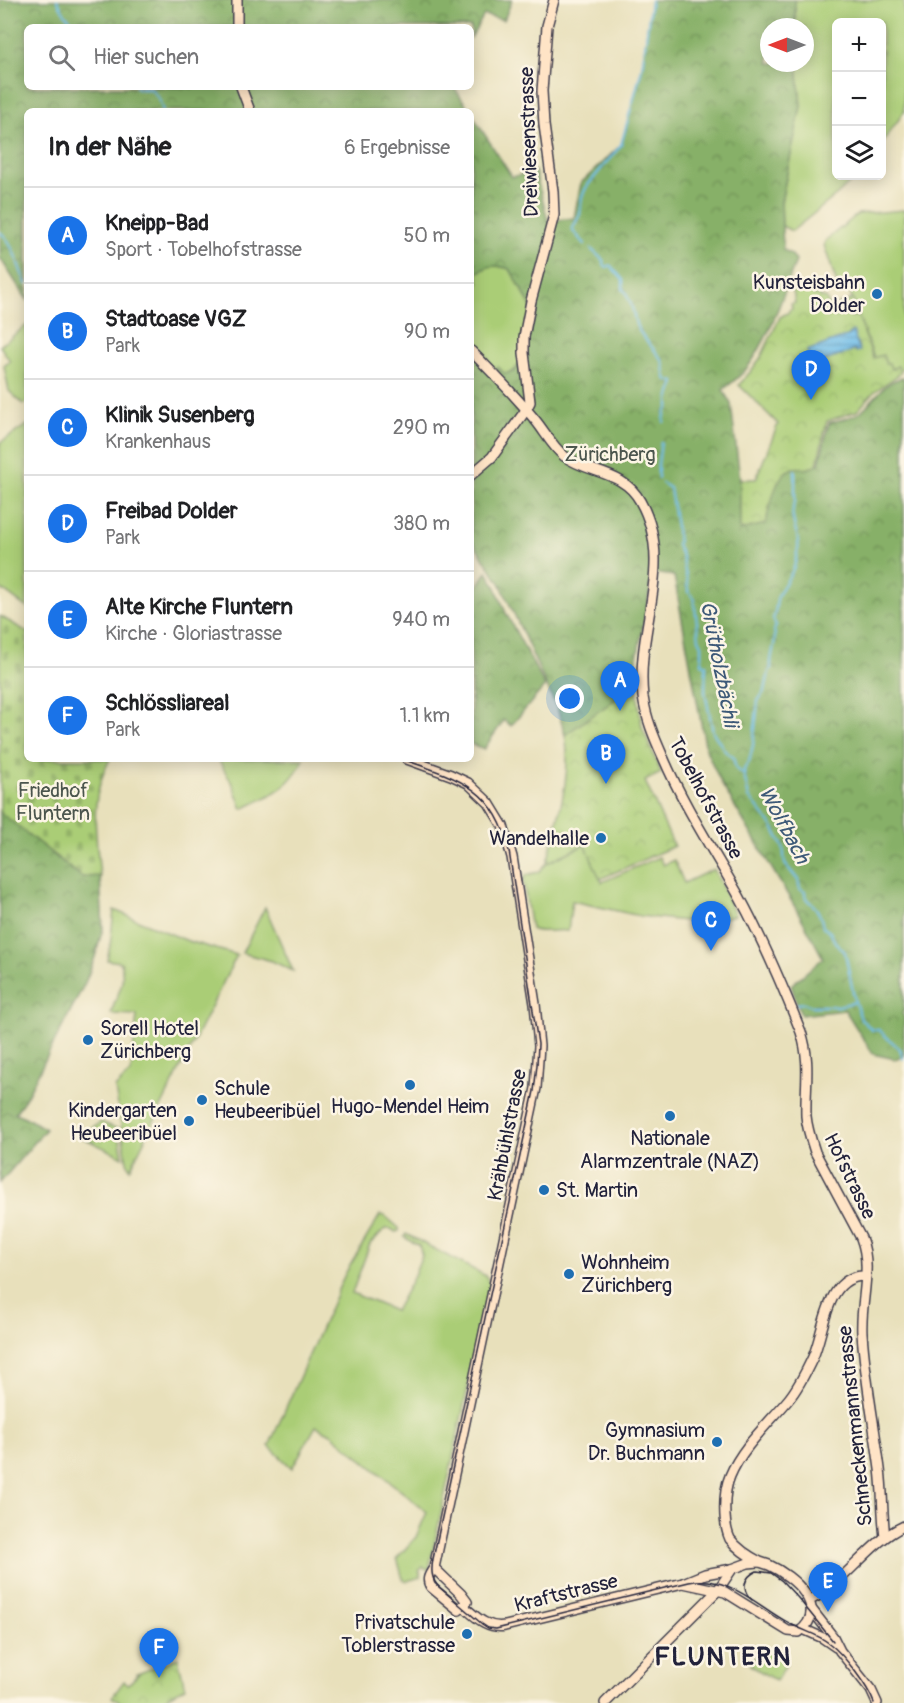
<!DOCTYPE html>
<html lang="de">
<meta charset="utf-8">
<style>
:root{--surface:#fff;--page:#f2f2f2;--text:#202124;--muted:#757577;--line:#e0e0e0;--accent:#1a73e8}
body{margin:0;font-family:Pangolin,sans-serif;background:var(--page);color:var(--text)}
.controls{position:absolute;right:18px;top:18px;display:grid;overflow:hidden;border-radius:9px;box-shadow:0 3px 15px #0003}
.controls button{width:54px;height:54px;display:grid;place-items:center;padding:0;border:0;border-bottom:2px solid var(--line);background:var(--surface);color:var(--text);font:30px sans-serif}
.compass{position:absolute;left:760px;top:18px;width:54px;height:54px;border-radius:50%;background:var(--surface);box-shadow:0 3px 15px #0003;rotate:270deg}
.you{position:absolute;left:570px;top:699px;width:21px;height:21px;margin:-15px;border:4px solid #fff;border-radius:50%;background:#1a73e8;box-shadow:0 0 0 9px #1a73e833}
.badge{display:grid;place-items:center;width:39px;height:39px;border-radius:50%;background:var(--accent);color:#fff;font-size:20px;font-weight:700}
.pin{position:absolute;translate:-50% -50px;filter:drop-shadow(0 2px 3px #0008)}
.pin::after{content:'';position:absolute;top:32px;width:21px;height:18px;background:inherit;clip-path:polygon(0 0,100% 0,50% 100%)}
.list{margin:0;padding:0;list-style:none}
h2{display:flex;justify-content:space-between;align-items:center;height:78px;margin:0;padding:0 24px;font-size:26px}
h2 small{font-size:20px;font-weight:400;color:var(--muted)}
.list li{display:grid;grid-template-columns:39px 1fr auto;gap:18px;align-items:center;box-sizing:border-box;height:96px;padding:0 24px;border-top:2px solid var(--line)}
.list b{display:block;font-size:22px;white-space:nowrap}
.list p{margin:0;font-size:20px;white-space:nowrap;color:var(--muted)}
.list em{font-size:20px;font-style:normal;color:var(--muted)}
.icon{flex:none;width:33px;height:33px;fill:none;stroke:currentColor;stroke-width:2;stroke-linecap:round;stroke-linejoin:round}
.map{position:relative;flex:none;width:904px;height:1703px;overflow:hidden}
.search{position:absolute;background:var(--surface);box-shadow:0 3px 15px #0003;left:24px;top:24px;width:450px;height:66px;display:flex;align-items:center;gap:15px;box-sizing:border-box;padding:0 21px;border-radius:9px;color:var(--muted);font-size:22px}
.panel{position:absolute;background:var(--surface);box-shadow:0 3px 15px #0003;left:24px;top:108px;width:450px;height:654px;border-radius:9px}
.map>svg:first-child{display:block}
.green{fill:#aacd76;stroke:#667858;stroke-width:1.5}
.forest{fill:url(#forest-crowns);stroke:#546951;stroke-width:1.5}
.cemetery{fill:url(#cemetery-stones);stroke:#667858;stroke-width:1.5}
.park{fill:url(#park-crowns);stroke:#667858;stroke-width:1.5}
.water{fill:url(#water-rules);stroke:#497092;stroke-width:1.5}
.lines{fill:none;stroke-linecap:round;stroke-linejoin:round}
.stream{stroke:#70beea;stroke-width:2}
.secondary-casing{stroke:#403e4e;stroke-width:12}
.secondary{stroke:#ffe4c6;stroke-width:9}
.tram{stroke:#22223b;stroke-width:1.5}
.poi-dot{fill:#1f6fb2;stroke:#fcf5e5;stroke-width:2}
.labels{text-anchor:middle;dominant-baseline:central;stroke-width:5;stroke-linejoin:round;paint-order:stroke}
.street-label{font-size:20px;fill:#22223b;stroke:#fcf5e5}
.poi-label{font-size:20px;fill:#22223b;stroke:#fcf5e5;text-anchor:end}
.park-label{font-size:20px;fill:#4b554d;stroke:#fcf5e5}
.water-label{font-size:21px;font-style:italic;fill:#3d5978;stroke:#fcf5e5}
.district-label{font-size:26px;font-weight:bold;letter-spacing:1.5px;fill:#22223b;stroke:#fcf5e5}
</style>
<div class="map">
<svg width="904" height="1703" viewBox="0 0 904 1703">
<defs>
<pattern id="forest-crowns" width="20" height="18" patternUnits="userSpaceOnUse" patternTransform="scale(1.5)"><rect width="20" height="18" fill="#87b067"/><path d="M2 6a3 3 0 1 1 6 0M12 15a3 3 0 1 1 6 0" fill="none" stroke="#6e8f56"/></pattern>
<pattern id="cemetery-stones" width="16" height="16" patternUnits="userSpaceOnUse" patternTransform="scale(1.5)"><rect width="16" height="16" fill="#aacd76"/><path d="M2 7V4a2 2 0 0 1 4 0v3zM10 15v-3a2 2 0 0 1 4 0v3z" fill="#92b067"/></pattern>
<pattern id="park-crowns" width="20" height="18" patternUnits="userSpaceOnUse" patternTransform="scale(1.5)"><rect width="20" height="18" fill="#aacd76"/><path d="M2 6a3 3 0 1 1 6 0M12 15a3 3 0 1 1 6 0" fill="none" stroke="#92b067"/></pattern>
<pattern id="water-rules" width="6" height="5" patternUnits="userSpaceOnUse" patternTransform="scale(1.5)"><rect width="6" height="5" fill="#70beea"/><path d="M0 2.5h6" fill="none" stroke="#5c9abf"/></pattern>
</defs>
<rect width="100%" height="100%" fill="#fcf5e5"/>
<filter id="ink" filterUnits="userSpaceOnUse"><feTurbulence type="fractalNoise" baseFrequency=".0167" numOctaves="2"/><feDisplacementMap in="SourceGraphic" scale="12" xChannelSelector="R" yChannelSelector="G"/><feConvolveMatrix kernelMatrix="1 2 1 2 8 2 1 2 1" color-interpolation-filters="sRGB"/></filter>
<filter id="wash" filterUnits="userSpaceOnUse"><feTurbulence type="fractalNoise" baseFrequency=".008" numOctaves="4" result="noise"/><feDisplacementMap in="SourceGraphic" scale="24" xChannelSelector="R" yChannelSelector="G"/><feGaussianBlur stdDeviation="1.35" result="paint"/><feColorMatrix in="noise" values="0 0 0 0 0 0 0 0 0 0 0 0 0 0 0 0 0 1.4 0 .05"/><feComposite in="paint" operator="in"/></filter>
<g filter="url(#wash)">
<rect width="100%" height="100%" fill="#e8e0bb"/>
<g class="green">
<path d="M795,0h109v112l-22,31v-121h-46v154h21l-19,18 -46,37 -10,-5 -1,-24 20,-96 -4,-43h8v-36h-10z"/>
<path d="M904,210v158l-4,2 -2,-3 -7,2 -5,-5 -12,-6 -16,-43 -7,2 -3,-10 6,-2 -6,-18 -2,-1 -5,2 -4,-4 -13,-39 2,-5 32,-26z"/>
<path d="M490,266h8l12,3 22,39 -5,48 -13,15 -9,3 -10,-5 -8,-9 1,-1 -17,-17v-52l8,-8 -3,-9z"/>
<path d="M27,325v78l-4,1 -14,-13 -5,-25 6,-5 -10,-15z"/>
<path d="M27,425v183l-27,-20v-145z"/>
<path d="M218,759h86c-14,29 -34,37 -62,50l-9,-24z"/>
<path d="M586,844l16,38 57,-25 4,8 11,-5 10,23 30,-14 21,46 -25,7h-15l-55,-6 -68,-15 -4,30c-11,-2 -29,3 -37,-2l-8,-49 3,-5 13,-3 8,-9z"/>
<path d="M265,907l28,64 -21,-10 -30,-8z"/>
<path d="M114,910l74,31 49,14 -107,214 -3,-7 -12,-74 16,-16 6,-57 -26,-1c6,-23 15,-26 10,-52l-14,-2 3,-14z"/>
<path d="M380,1215l5,1 14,12v3l-3,1 -5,-3h-6l-15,15 -18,49 43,18 17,-31 10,-25 -3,-9 -15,-9 2,-3 80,42 4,8 -61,285h-2l-4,-2 -4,4 2,3v3l-14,4 -4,-2 -6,-21 19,-21 11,-25 -96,-78 -15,-8 -24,42 -23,-22 76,-172z"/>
<path d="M761,1647l26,16 -11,18 -26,-16z"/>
</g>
<g class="forest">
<path d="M0,0h512l-8,20 -20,-5 -13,23v-11h-444v60h427l16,24h-443v189l-27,-42z"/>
<path d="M651,0h144v27h-26v36h28l4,43 -20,96 2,47 9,6 4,6c-14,36 -25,75 -49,107 -6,8 -16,15 -24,22l8,14 9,75v50l45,-58 13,-5 8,3 13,-5 10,-41c9,-3 23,-5 31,-11 14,-11 25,-33 44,-34v633l-2,2 2,4v39l-9,3 -22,-5 -28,-44 -44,5 -10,-30 32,-27 -25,-46 -76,-127 -16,-35 -32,-174 -21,-3 -17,90v22l-71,50 -7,-24 -58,-128 -29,-44v-197l17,17 -1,2 8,8 3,-2 7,7 9,-3 13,-15v-10l5,-38 -22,-39c-16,-5 -20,-4 -34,4l3,10 -8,7v-177l41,64 23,-6 13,50 26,-3 7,-35 40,-38 21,-77z"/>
<path d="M487,572l8,13 11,28 39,73 -34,40 -7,-6 -20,29 -13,-5v-148z"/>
<path d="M0,812l82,65 18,-1 3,52 -8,29 -10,26 -60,116 -10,14 10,4 21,12 -46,54z"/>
</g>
<path class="cemetery" d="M0,616l27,16v127h83c-22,41 -14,73 -10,117l-18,1 -82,-65z"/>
<g class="park">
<path d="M802,284l8,2 5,9 4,-1 2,4h5l4,11 7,-2v-2l16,-6 2,6 -7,3 3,9 7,-2 15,43 10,-3 3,9 3,-1 2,6 7,-3 3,7 -27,19 -17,19 -30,10 -10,44 -11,4c-30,-10 -34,34 -41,55l-25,6v-51h16l22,-55 -39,-39 12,-14 10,-14 19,-40 9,-5v-2l3,-1 -1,-5 4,-1 -2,-12 4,-5z"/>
<path d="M636,685l6,42 19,46 -16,8 29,65 -74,33 -15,-35 -38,19c9,-40 26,-88 18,-128z"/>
<path d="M101,1122l17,7 5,28 -44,-21z"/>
<path d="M178,1658l7,29 -27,16h-37l-9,-6 12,-16 4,3 10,-9 -1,-1z"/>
</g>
<path class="water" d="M853,331l7,20 -4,1 -1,-2 -38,14h-5l-5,-13 43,-16v-2z"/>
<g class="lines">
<g class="stream">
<path d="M57,0l8,14 12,13"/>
<path d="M136,87l2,2h13l8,10 4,12"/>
<path d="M0,232c15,12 18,37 27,53"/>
<path d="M585,244l-13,-14 8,-16 2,-18 5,-10 34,-41 21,-77 9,-68"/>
<path d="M591,249l12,11 2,6 2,1 3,-2 13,15v10l4,3v3c7,10 6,21 10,31 6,12 21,25 26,35 2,5 1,12 4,18l8,2 -6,17v8l-4,6 -1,9"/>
<path d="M795,470v32c-8,16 6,33 3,47 -2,6 -2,12 -4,18 -4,11 -12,19 -16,29 -3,8 -1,15 -5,23l3,7 -2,4c4,14 -5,24 -3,38l-2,4 -4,18 -7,11 -5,44 -4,17 -5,7v6l5,22 24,30 10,20 2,17 13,16 2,9 5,3c0,8 2,7 7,12 6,5 10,15 11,23l7,5 5,10 10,10 10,50 6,17 11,11h7l21,19 3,10"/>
<path d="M658,478v-14l3,-22"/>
<path d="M662,483l8,5 8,51 -1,6 5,11 5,25 1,10 6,8 5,40 3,6v18l4,2 -1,27 8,40 12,19 8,6 3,12 8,6"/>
<path d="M796,1004l8,-1 7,3h27l17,-4"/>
</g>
</g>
</g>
<g filter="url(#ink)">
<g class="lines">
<g class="secondary-casing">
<g id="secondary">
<path d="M237,27v-27"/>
<path d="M241,87l9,24"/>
<path d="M471,351c22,22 45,45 65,70 9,11 16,25 28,35 25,18 60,15 76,45 36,64 -5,127 3,196 3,21 11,40 20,60 21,49 50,93 76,139 23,42 44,91 62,136 10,30 4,54 5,84 1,12 5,24 9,36l46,86c12,30 -1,64 1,95 3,45 12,91 18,136 3,23 2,45 5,68"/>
<path d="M471,475l21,-18 34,-47 4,-8 -6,-49v-16l7,-36 23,-86 -1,-24 -9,-66 -2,-34 5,-65 7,-26"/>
<path d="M407,759l44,16 17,8 21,20 14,23 9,31 23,147 4,42 -3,42 -102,480c-5,7 -8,12 -3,19l28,23 8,-8 -6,-8 -27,-26"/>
<path d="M683,1583l42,9 63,39 11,1c32,-24 -6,-56 -30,-67 -3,-1 -6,-2 -9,-3 -10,-5 -23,-14 -30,-23 -7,-15 -7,-47 0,-63 12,-29 38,-52 58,-76 10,-12 18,-28 25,-43 12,-27 13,-83 53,-81"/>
<path d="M810,1600c36,-17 57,-57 94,-74"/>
<path d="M463,1606c13,11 24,23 42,20l178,-43 22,-9 27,-5 16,-6 11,-1"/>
<path d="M812,1610l21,27 7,14 31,39 6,13"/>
<path d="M803,1629l20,9 13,9"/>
<path d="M605,1703l113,-113 14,-21"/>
</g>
</g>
<use href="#secondary" class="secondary"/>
<g class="tram">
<path d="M402,759c53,18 95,29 107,92l29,193 -1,21 -3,26 -101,468c-2,11 -2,20 6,28l43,37 6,4 8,1 193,-47c40,-8 68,24 100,41 14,8 29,11 41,21 14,11 38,42 44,59"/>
<path d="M752,1600c-11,-10 -9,-23 5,-29l14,2 11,8 16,17 35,43"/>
</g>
</g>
</g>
<g class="poi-dot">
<circle cx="877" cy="294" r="6"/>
<circle cx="601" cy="838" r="6"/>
<circle cx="88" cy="1040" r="6"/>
<circle cx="410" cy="1085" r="6"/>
<circle cx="202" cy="1100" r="6"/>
<circle cx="670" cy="1116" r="6"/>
<circle cx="189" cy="1121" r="6"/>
<circle cx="544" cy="1190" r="6"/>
<circle cx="569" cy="1274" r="6"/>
<circle cx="717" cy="1442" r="6"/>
<circle cx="467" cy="1634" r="6"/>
</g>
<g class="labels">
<g class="street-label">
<text transform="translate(529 142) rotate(-92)">Dreiwiesenstrasse</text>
<text transform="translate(706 798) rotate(62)">Tobelhofstrasse</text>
<text transform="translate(507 1135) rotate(-79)">Krähbühlstrasse</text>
<text transform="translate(850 1176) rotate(64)">Hofstrasse</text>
<text transform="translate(855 1426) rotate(-96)">Schneckenmannstrasse</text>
<text transform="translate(566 1593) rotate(-14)">Kraftstrasse</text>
</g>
<g class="poi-label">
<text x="865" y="282">Kunsteisbahn<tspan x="865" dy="23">Dolder</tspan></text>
<text x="589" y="838">Wandelhalle</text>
<text x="100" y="1028" text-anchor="start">Sorell Hotel<tspan x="100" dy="23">Zürichberg</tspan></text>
<text x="214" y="1088" text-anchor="start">Schule<tspan x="214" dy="23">Heubeeribüel</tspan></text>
<text x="410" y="1106" text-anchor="middle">Hugo-Mendel Heim</text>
<text x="177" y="1110">Kindergarten<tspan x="177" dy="23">Heubeeribüel</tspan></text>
<text x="670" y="1138" text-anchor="middle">Nationale<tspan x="670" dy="23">Alarmzentrale (NAZ)</tspan></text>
<text x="556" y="1190" text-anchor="start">St. Martin</text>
<text x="581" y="1262" text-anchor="start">Wohnheim<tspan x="581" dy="23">Zürichberg</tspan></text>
<text x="705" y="1430">Gymnasium<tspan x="705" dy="23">Dr. Buchmann</tspan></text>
<text x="455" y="1622">Privatschule<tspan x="455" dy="23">Toblerstrasse</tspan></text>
</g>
<g class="park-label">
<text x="610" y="454">Zürichberg</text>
<text x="53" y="790">Friedhof<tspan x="53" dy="23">Fluntern</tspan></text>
</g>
<g class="water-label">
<text transform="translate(719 664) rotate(79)">Grütholzbächli</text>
<text transform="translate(784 825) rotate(62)">Wolfbach</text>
</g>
<g class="district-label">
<text x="723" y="1657">FLUNTERN</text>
</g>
</g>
</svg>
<div class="controls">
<button>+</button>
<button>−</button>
<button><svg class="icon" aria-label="layers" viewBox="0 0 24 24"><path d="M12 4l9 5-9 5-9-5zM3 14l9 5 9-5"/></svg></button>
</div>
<svg class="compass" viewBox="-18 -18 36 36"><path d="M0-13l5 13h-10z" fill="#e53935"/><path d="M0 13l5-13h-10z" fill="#757577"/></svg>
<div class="you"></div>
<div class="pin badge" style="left:620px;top:711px">A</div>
<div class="pin badge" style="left:606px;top:784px">B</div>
<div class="pin badge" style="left:711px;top:951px">C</div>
<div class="pin badge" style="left:811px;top:400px">D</div>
<div class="pin badge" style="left:828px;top:1612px">E</div>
<div class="pin badge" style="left:159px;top:1678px">F</div>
<div class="search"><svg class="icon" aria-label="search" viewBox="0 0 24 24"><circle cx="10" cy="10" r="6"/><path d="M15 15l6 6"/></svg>Hier suchen</div>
<section class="panel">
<h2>In der Nähe<small>6 Ergebnisse</small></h2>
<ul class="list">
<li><span class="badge">A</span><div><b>Kneipp-Bad</b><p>Sport · Tobelhofstrasse</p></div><em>50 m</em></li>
<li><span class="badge">B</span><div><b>Stadtoase VGZ</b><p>Park</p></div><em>90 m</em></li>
<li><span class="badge">C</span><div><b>Klinik Susenberg</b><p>Krankenhaus</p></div><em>290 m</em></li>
<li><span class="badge">D</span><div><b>Freibad Dolder</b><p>Park</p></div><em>380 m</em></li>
<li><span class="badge">E</span><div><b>Alte Kirche Fluntern</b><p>Kirche · Gloriastrasse</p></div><em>940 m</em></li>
<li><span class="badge">F</span><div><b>Schlössliareal</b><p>Park</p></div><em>1.1 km</em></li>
</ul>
</section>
</div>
